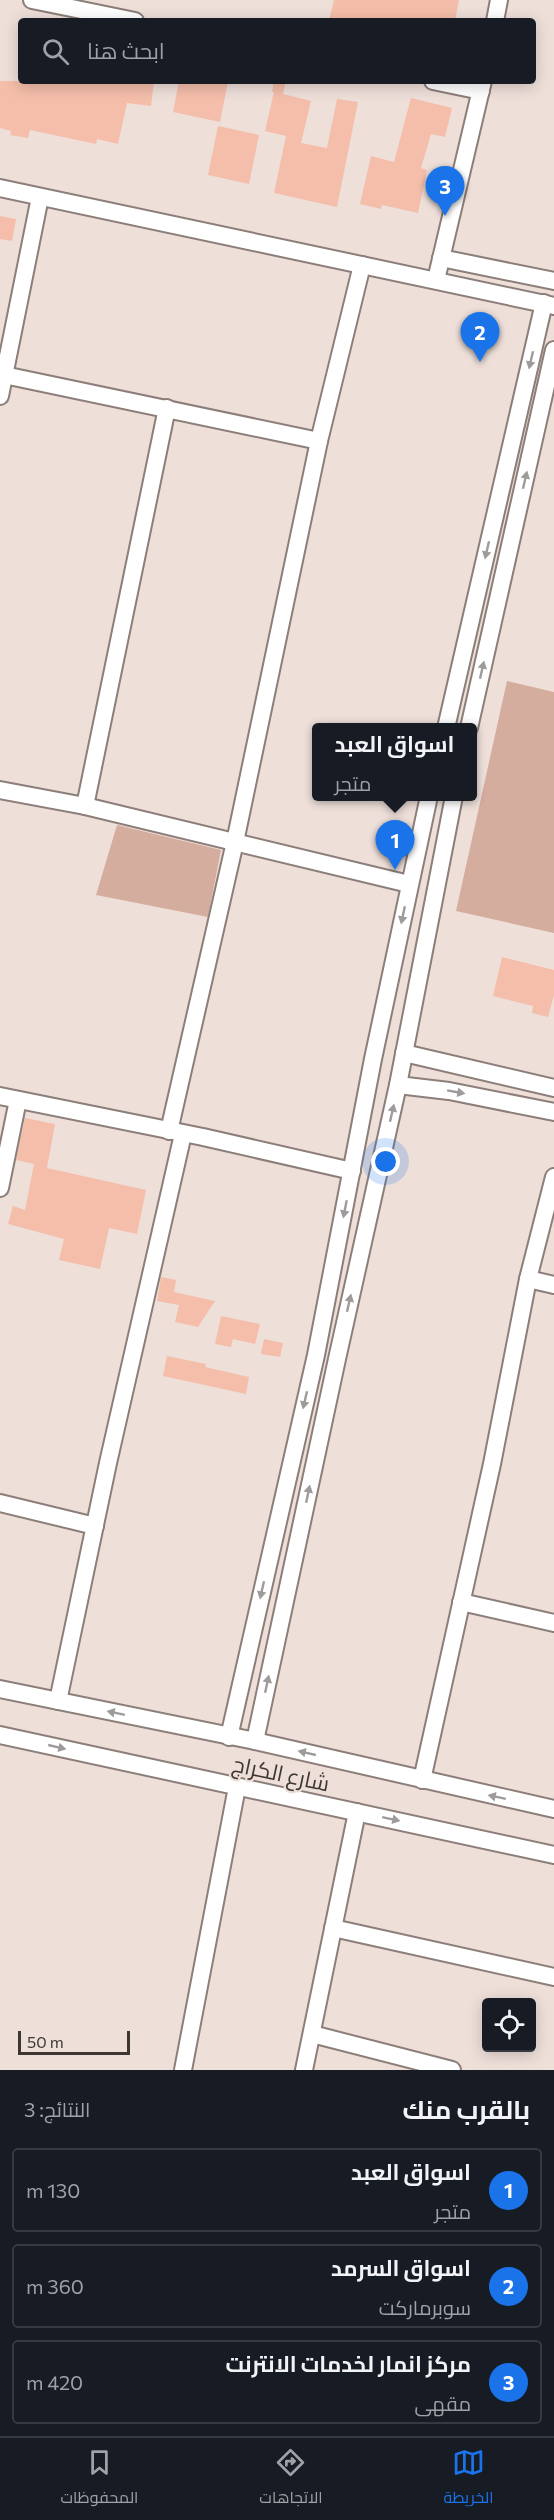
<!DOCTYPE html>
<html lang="ar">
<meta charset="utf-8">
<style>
:root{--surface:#171b24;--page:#20242c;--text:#f1f3f6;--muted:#9ea1a6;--line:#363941;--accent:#1a73e8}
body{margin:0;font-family:Commissioner,Cairo,sans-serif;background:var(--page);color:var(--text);direction:rtl}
.controls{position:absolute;right:18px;bottom:18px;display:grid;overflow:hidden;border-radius:6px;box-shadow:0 3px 15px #0003}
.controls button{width:54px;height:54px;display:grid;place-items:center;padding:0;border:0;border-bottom:2px solid var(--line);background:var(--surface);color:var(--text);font:30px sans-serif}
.scale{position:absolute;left:18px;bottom:15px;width:112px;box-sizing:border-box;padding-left:6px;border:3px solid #3d3734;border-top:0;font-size:16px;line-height:21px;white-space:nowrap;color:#3d3734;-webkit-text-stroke:4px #eedfd9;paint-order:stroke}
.you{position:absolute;left:386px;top:1162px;width:21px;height:21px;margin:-15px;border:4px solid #fff;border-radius:50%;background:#1a73e8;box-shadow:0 0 0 9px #1a73e833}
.badge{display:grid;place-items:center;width:39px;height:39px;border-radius:50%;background:var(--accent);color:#fff;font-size:20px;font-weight:700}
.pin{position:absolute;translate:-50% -50px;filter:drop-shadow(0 2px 3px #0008)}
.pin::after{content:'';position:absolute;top:32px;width:21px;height:18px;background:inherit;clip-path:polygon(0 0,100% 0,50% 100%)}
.popup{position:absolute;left:312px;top:723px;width:165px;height:78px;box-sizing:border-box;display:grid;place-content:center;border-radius:6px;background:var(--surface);filter:drop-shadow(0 2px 4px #0005);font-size:20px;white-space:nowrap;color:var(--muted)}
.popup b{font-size:22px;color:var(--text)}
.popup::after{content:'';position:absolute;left:50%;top:100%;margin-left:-12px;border:12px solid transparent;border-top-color:var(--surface)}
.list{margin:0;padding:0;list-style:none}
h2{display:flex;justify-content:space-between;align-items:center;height:78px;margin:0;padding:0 24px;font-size:26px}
h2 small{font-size:20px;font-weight:400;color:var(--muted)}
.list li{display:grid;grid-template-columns:39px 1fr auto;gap:18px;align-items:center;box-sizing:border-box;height:84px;margin:0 12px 12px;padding:0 12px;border:2px solid var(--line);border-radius:6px}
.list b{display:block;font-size:22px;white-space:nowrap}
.list p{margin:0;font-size:20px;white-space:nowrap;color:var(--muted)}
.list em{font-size:20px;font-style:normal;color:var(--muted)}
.icon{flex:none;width:33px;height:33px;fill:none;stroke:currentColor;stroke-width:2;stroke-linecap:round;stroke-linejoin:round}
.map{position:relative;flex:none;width:554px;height:2070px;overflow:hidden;direction:ltr}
.search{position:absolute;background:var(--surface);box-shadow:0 3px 15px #0003;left:18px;right:18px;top:18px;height:66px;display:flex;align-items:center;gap:15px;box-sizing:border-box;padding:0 21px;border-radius:6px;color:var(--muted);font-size:22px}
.sheet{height:366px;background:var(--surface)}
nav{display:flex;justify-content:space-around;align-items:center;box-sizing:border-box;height:84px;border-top:2px solid var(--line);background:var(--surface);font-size:16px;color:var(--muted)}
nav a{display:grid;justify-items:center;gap:3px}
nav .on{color:var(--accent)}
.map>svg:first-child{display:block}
.green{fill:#d5ad9f}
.building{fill:#f4beaa}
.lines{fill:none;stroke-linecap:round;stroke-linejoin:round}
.minor-casing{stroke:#8c7e79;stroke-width:20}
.minor{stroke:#fff;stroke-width:16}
.oneway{fill:#9e9b9a}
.labels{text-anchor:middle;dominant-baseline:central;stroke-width:4.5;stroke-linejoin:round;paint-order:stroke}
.street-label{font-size:22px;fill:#3d3734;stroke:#eedfd9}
</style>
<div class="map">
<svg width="554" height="2070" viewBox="0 0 554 2070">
<rect width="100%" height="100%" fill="#eedfd9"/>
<g class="green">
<path d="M507,681l47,11v241l-98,-22z"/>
<path d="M117,825l104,25 -13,67 -112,-22z"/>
</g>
<g class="building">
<path d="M334,0h125l-4,21h-126z"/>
<path d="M0,81h154l-3,25 -24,-3 -9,41 -21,-5 -1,5 -66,-14 -2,8 -18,-3 1,-4 -11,-3z"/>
<path d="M179,81h49l-8,41 -47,-10z"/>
<path d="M274,81h12l-3,13 28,7 -10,42 26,5 10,-49 21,3 -21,105 -63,-14 12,-57 -21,-5 9,-39h-2z"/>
<path d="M411,98l41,10 -7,29 -14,-3 -10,34 6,2 -9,43 -36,-8 -1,4 -21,-5 11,-48 23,6z"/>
<path d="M218,126l41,9 -10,49 -41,-9z"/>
<path d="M0,216l16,3 -4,22 -12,-2z"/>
<path d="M502,957l52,13v25l-6,22 -16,-4 1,-7 -40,-10z"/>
<path d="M25,1118l30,6 -8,44 99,22 -9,44 -28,-6 -9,41 -41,-9 5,-21 -56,-15 5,-18 12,4 9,-46 -18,-4z"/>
<path d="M161,1277l15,3 -2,12 41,9 -17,26 -23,-5 4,-17 -22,-4z"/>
<path d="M221,1316l39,8 -5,20 -22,-5 -2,8 -16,-3z"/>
<path d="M264,1339l19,4 -3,14 -19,-3z"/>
<path d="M167,1356l39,8 -1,3 44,10 -3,17 -83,-18z"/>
</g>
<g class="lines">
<g class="minor-casing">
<g id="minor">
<path d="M32,0l103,21"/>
<path d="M495,21l4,-21"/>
<path d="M433,81l48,10"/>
<path d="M0,188l554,118"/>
<path d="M441,258l113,23"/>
<path d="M436,280l47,-199"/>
<path d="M4,375l315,66"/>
<path d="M0,396l40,-199"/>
<path d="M446,728l98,-425"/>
<path d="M469,728l85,-378"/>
<path d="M0,790l85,16 324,78"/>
<path d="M85,806l82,-398"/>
<path d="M404,1053l150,35"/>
<path d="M398,1085l51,6 105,21"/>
<path d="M0,1096l203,41 149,34"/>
<path d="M169,1131l66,-289 84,-401 43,-176"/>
<path d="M0,1188l18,-88"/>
<path d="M528,1279l26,6"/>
<path d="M0,1503l95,23"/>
<path d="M461,1602l93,21"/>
<path d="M0,1689l255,52 299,68"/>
<path d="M58,1701l50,-238 75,-329"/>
<path d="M0,1735l554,120"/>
<path d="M229,1737l87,-382 57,-296 56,-263"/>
<path d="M255,1741l82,-382 61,-274 56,-289"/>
<path d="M422,1780l70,-316 36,-185 26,-102"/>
<path d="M333,1928l221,49"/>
<path d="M312,2034l140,36"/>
<path d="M183,2070l54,-283"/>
<path d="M304,2070l53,-258"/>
</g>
</g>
<use href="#minor" class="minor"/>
</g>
<defs><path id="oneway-solid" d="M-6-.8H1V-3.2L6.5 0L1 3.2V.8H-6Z" transform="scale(1.5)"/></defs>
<g class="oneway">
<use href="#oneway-solid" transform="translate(531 360) rotate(103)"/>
<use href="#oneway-solid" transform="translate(525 480) rotate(-77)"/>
<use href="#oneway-solid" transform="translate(487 550) rotate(103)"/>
<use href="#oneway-solid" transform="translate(482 670) rotate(-77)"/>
<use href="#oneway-solid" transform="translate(403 915) rotate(102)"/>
<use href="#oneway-solid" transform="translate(456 1092) rotate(10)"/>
<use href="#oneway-solid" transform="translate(392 1113) rotate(-77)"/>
<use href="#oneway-solid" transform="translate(345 1209) rotate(101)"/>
<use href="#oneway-solid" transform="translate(349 1303) rotate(-77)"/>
<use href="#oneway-solid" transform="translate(305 1400) rotate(103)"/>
<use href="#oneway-solid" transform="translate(308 1494) rotate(-78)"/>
<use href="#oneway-solid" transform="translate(262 1590) rotate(103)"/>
<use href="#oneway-solid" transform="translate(267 1684) rotate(-78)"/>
<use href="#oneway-solid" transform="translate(116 1713) rotate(-168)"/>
<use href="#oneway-solid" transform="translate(57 1747) rotate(13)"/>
<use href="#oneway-solid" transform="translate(307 1753) rotate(-167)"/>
<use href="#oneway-solid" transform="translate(497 1797) rotate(-168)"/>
<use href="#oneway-solid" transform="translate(391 1819) rotate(12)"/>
</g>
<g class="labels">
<g class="street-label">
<text transform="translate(281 1773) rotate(12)">شارع الكراج</text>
</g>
</g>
</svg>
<div class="controls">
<button><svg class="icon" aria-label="locate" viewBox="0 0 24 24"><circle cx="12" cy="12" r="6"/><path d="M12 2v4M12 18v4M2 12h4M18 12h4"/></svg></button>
</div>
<div class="scale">50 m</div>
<div class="you"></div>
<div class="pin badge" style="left:395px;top:870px">1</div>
<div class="popup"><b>اسواق العبد</b>متجر</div>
<div class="pin badge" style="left:480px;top:362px">2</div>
<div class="pin badge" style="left:445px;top:216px">3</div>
<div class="search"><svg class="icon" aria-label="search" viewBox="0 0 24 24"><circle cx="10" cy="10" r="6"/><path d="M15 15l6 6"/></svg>ابحث هنا</div>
</div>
<section class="sheet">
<h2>بالقرب منك<small>النتائج: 3</small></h2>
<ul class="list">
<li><span class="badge">1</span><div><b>اسواق العبد</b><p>متجر</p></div><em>130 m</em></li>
<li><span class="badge">2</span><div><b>اسواق السرمد</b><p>سوبرماركت</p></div><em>360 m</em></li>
<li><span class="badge">3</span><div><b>مركز انمار لخدمات الانترنت</b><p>مقهى</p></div><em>420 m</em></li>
</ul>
</section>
<nav>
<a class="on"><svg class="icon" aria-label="map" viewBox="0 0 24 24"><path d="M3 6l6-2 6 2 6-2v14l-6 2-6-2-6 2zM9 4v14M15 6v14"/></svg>الخريطة</a>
<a><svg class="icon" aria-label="directions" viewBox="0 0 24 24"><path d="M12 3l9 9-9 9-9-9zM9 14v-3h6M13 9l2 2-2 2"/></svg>الاتجاهات</a>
<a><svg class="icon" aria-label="saved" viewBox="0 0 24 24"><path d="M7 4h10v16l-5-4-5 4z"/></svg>المحفوظات</a>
</nav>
